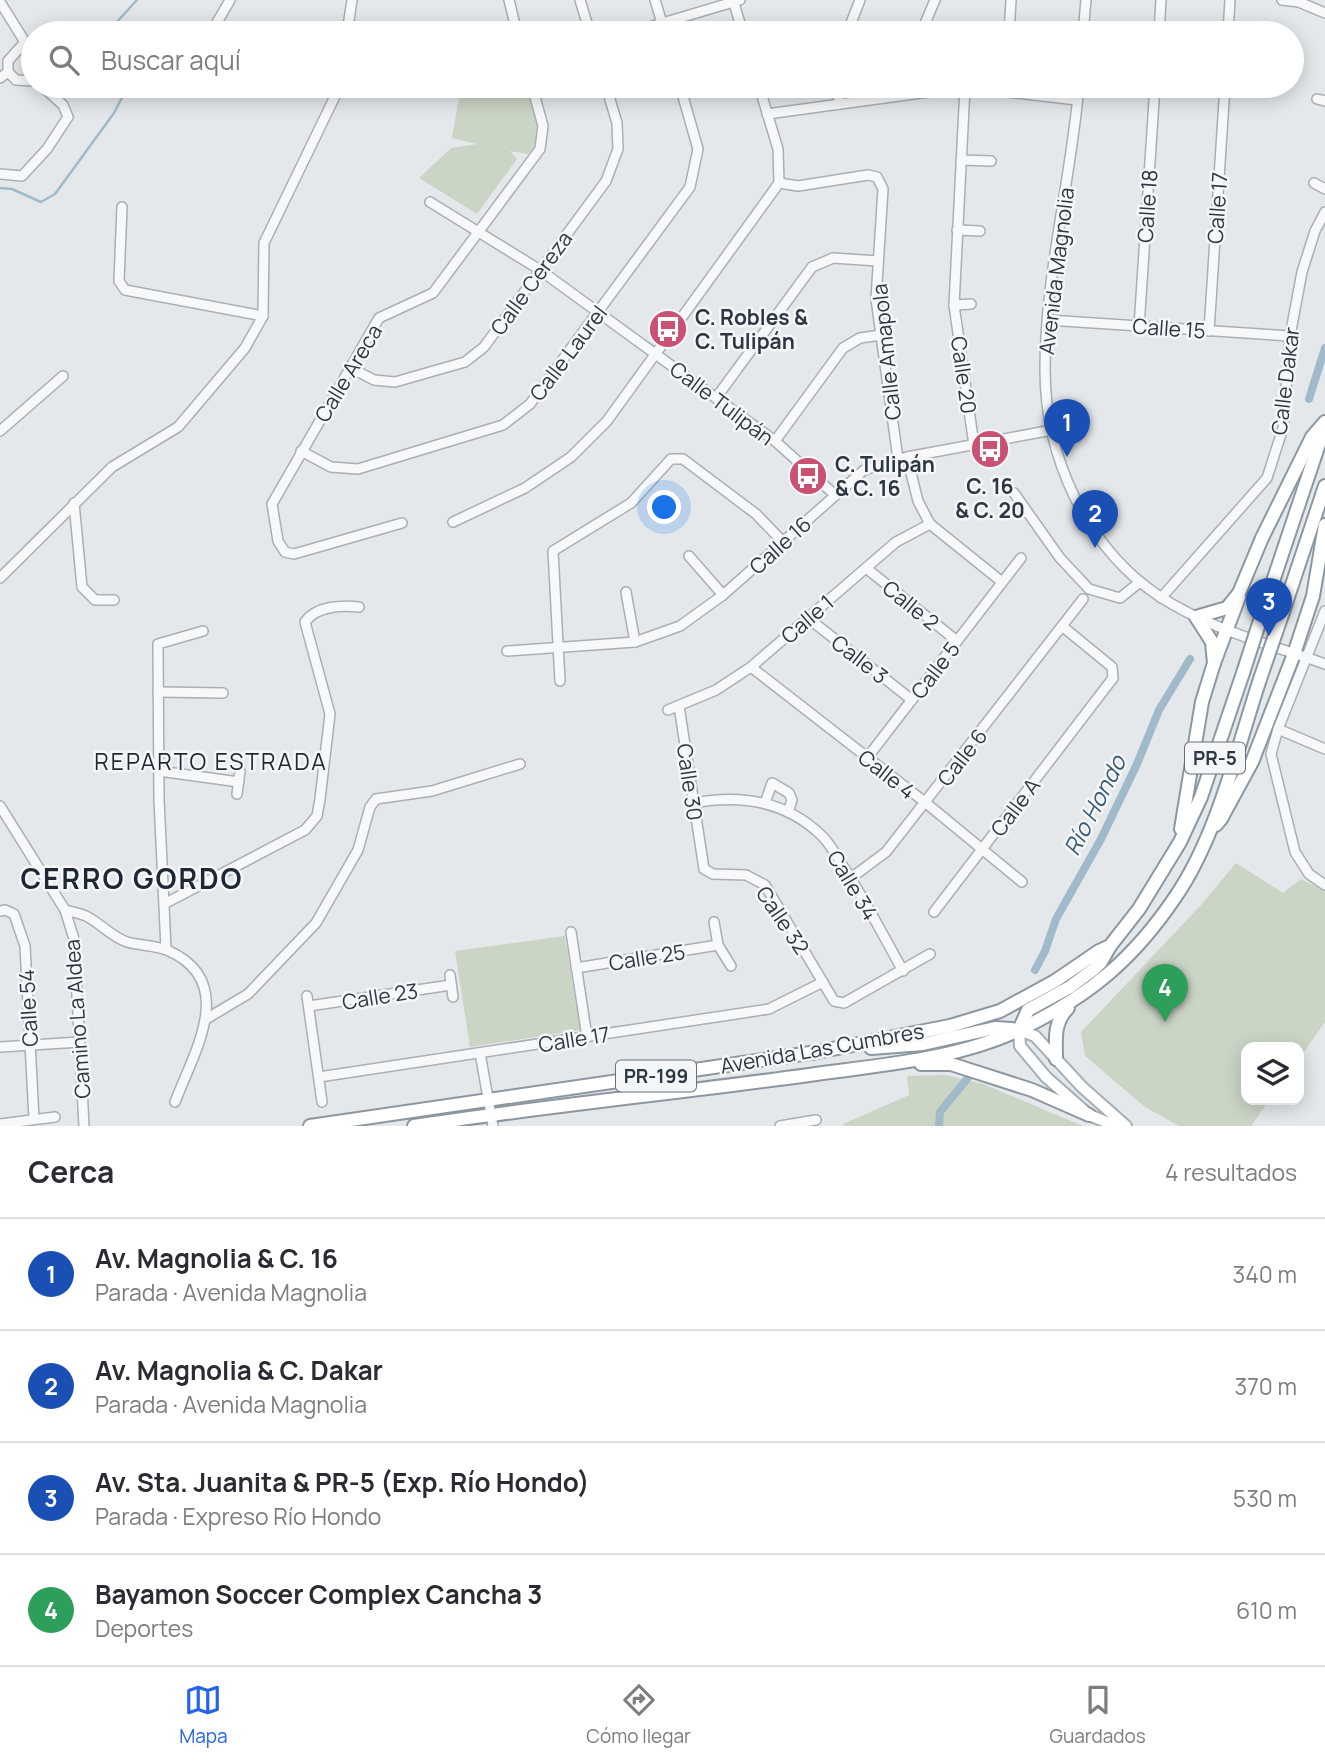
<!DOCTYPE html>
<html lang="es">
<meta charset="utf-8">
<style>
:root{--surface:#fff;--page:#f2f2f3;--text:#2b2b33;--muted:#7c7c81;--line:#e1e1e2;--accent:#2563eb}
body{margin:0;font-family:Manrope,sans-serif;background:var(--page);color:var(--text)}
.controls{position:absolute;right:21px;bottom:21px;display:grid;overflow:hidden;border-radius:14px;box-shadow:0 4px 18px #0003}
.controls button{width:63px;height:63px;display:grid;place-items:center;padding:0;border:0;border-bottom:2px solid var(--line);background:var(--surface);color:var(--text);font:35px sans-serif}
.you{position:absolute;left:665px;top:508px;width:24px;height:24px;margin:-18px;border:5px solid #fff;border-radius:50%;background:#1a73e8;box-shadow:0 0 0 10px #1a73e833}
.badge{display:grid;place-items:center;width:46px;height:46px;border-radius:50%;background:var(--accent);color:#fff;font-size:23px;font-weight:700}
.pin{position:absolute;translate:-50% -58px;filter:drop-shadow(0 2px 4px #0008)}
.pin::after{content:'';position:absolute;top:37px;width:24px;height:21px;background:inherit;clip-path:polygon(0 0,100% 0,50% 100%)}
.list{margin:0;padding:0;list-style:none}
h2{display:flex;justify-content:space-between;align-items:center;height:91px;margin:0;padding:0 28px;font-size:30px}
h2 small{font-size:23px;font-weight:400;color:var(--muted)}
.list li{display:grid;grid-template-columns:46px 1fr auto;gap:21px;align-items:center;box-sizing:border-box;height:112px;padding:0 28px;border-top:2px solid var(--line)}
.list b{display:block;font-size:26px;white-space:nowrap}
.list p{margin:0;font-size:23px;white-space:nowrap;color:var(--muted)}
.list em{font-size:23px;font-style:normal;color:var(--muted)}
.icon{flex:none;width:38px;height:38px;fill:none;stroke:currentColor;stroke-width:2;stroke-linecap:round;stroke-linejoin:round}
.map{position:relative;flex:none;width:1325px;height:1126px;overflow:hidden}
.search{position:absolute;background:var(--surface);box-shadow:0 4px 18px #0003;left:21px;right:21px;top:21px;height:77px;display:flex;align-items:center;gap:18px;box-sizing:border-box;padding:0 24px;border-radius:38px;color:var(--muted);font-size:26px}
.sheet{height:539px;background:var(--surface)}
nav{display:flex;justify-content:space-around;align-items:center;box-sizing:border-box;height:98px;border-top:2px solid var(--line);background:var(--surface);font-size:19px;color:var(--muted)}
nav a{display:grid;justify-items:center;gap:4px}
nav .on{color:var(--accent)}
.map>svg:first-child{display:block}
.green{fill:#cbd5c6}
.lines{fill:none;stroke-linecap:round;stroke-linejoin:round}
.stream{stroke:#a1bac9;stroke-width:2.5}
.canal{stroke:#a1bac9;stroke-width:8}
.minor-casing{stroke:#a9afb5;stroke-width:12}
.major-casing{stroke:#a4aeb6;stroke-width:14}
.highway-casing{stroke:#8c97a1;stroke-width:16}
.minor{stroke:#f7f8f9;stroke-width:9}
.major{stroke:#fff;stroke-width:10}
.highway{stroke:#fff;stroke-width:12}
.highway-bridge-casing{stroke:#8c97a1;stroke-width:16;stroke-linecap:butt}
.highway-bridge{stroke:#fff;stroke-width:12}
.labels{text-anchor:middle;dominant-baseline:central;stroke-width:5;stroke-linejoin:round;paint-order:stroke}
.shield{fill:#f4f6f8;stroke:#687079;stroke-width:2}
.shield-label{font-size:19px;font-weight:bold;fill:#2c3743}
.street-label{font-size:21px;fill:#2c3743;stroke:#f4f6f8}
.poi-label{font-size:21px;font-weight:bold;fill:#2c3743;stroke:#f4f6f8;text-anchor:start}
.neighbourhood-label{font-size:23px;letter-spacing:2px;fill:#1e2834;stroke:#f4f6f8}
.water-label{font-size:23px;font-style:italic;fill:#385b75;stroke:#f4f6f8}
.district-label{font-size:28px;font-weight:bold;letter-spacing:2px;fill:#1e2834;stroke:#f4f6f8}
</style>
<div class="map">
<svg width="1325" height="1126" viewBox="0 0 1325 1126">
<rect width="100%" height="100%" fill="#e4e8eb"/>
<g class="green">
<path d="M461,86h67c6,23 14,43 4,66l-5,2 -17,-3 7,8 -40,55 -58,-36 32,-30 26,-4 -25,-6z"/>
<path d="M1236,863l47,30 18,-14 24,12v131l-26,37v-12h-53v53h23l-18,26h-72l-34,-19 -60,-51 -4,-24 119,-126z"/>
<path d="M565,936l15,94 -110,17 -15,-96z"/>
<path d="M945,1075l38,9 100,42h-238l-2,-2 66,-29 -2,-19z"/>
</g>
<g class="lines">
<g class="stream">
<path d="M113,33l2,-9 22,-24"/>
<path d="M0,188l12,1 29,13 14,-8 59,-81 14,-27"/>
</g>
<g class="canal">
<path d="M1309,399l16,-51"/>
<path d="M1035,970l10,-19 11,-32 45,-80 36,-75 22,-54 31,-51"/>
<path d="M939,1126l1,-14 31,-38"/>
</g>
<g class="minor-casing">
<g id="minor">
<path d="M509,0l8,33"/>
<path d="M580,0l10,33"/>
<path d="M655,0l10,33"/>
<path d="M733,0l10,33"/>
<path d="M1282,0l17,2 26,11"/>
<path d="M0,2l25,40 -17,19v11l8,8 17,1"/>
<path d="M211,33l19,-33"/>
<path d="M347,33l5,-33"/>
<path d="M629,33l111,-33"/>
<path d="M847,33l13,-33"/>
<path d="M921,33l14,-33"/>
<path d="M1009,33l2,-33"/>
<path d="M1083,33l3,-33"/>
<path d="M1159,33l2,-33"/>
<path d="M1228,33l2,-33"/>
<path d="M0,78l8,-6"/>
<path d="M759,86l19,63 1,34"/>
<path d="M838,86l1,18"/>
<path d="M1079,86c-8,94 -34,189 -34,283 0,88 41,178 114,227 50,33 110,48 166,68"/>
<path d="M965,87l-11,218 20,140"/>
<path d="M1317,99l8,2"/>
<path d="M767,114l198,-27 112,13"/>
<path d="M961,160l30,1"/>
<path d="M0,174l22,2 25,-27 21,-32 -5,-12 -21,-19"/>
<path d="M779,183l19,3 70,-11 9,2 6,12 -7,110 22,160"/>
<path d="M1314,183l11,6"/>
<path d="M430,202l110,68 235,171 59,53"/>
<path d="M122,207l-3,74 6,9 138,26"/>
<path d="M957,230l23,1"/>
<path d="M954,305l17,-1"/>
<path d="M1048,320l242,16"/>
<path d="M1139,327l16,-241"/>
<path d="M1209,331l16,-245"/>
<path d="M349,367l25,13 21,2 70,-20 19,-15 122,-166 12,-32 -1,-26 -11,-37"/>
<path d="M716,398l96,-131 21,-9 45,3"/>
<path d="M0,431l63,-55"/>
<path d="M775,441l68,-93 17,-10 21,-3"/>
<path d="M301,451l30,16 27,2 145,-44 27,-21 160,-217 8,-38 -18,-63"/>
<path d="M907,457l11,44 12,23 72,58"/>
<path d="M1014,493l46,65 29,31 31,9 20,-16"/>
<path d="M74,503l8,84 13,13h19"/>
<path d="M453,522l72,-34 46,-31 36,-36 172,-238"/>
<path d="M402,523l-108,31 -9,-2 -7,-11 -6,-37 107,-186 54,-25 107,-144 3,-23 -11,-40"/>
<path d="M689,556l34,39"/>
<path d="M866,568l91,73"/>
<path d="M0,578l112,-111 66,-40 67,-79 18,-32 1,-73 76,-157"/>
<path d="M626,592l9,50"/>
<path d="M1161,598l106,-120 16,-50 7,-92 12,-64 13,-41 10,-19"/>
<path d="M1325,611l-47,118 -7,25 24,98 14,22 16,11"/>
<path d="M808,618l104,82"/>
<path d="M507,651l128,-9 45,-16 43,-31 141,-125 43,-13 145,-27"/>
<path d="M751,667l175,136 96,79"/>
<path d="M560,681l-7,-130 78,-48 40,-44h12l73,55 28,29"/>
<path d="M158,692l65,1"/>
<path d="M679,706l25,163 9,5 33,1 19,10 69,116 10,2 86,-49"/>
<path d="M668,710l48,-20 35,-23 145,-125 34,-18"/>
<path d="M1278,729l47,20"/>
<path d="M867,758l154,-200"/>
<path d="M159,771l80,11"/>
<path d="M237,794l3,-23"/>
<path d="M693,803c48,-9 94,-2 130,34 7,7 13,18 18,26 23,35 42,72 62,108"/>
<path d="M765,803l7,-20 17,10 3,7 -4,12"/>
<path d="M0,806l65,104 9,29 10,187"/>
<path d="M851,878l35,-26 197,-253"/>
<path d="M164,904l141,-74 12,-14 3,-17 10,-85 -25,-92c11,-16 36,-17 54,-15"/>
<path d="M65,910c7,2 15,3 21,6 14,7 26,21 41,26 14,4 29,3 42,9 69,31 25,101 6,151"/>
<path d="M0,911l5,-1 9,4 11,32 9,173"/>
<path d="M934,912l179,-234 -1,-11 -50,-41"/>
<path d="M714,922l4,23 13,21"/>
<path d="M571,932l16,105"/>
<path d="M166,949l-7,-150 -1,-155 45,-13"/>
<path d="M576,968l142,-23"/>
<path d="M450,975l3,22"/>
<path d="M307,996l15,106"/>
<path d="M309,1006l142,-21"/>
<path d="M206,1019l42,-25 68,-71 42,-73 12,-43 6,-8 56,-8 88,-27"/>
<path d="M0,1047l80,-5"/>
<path d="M480,1053l13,73"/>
<path d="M319,1077l450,-68 54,-27"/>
<path d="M0,1124l55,-7"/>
<path d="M780,1126l36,-6"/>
</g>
</g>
<g class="major-casing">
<path id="major" d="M1116,1126l-27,-11 -43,-38 -26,-31 -1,-16 16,6 47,51 44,39"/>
</g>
<g class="highway-casing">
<g id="highway">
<path d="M1264,608l61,-182"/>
<path d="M1282,615l43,-129"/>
<path d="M1214,663l-2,-21 -16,-25 31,-9 12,-15 23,-55 50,-101 13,-15"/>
<path d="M1216,825l5,-6 31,-57 42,-108 19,-58 12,-71"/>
<path d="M1181,829l21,-127 12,-39 25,-66"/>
<path d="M1019,1030l9,-20 42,-23 24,-18 7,-7 9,-16"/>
<path d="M871,1048l52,-4 72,-16 17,1"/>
<path d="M1056,1059c0,-20 -3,-36 12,-51"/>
<path d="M921,1064h30l81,26 57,25"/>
<path d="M310,1126l507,-74 133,-26 50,-15 55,-30 44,-30 11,-5 29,-37 41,-67 21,-45 42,-124"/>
<path d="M414,1126c131,-20 263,-33 395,-51 70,-10 147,-15 212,-46 68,-33 112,-69 155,-133 41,-60 61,-147 84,-217"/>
</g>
</g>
<use href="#minor" class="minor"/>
<use href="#major" class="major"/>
<use href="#highway" class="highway"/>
<g class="highway-bridge-casing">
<g id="highway-bridge">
<path d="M1243,673l21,-65"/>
<path d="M1260,679l22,-64"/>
</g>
</g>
<use href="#highway-bridge" class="highway-bridge"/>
</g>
<defs>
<g id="bus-disc" transform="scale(2.0125)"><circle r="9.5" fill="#c95172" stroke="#f4f6f8"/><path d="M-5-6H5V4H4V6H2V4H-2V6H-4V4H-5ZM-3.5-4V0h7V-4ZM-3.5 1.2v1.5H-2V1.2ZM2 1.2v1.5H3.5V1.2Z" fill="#fff"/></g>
</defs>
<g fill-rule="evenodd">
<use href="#bus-disc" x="668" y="329"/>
<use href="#bus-disc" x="990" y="449"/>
<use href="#bus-disc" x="808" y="476"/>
</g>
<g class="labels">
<g class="shield">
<rect x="1185" y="742.5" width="60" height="31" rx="5"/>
<rect x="616" y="1060.5" width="80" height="31" rx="5"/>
</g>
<g class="shield-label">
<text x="1215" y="758">PR-5</text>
<text x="656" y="1076">PR-199</text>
</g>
<g class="street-label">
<text transform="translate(1147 206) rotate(-86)">Calle 18</text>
<text transform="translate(1217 208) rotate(-86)">Calle 17</text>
<text transform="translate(1056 271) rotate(-83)">Avenida Magnolia</text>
<text transform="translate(531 283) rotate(-54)">Calle Cereza</text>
<text transform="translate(1169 328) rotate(4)">Calle 15</text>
<text transform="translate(886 352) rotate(-96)">Calle Amapola</text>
<text transform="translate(568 353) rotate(-53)">Calle Laurel</text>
<text transform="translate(348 373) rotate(-59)">Calle Areca</text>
<text transform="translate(964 375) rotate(82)">Calle 20</text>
<text transform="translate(1285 381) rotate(-83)">Calle Dakar</text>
<text transform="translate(722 403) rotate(37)">Calle Tulipán</text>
<text transform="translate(780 545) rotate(-42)">Calle 16</text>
<text transform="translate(911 605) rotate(39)">Calle 2</text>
<text transform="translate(807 619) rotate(-41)">Calle 1</text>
<text transform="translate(860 659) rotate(38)">Calle 3</text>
<text transform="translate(935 670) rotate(-53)">Calle 5</text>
<text transform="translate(962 757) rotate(-52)">Calle 6</text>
<text transform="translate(887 774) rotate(38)">Calle 4</text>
<text transform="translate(690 782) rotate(82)">Calle 30</text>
<text transform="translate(1015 807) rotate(-53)">Calle A</text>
<text transform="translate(853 885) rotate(59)">Calle 34</text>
<text transform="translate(783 920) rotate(56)">Calle 32</text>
<text transform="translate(647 957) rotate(-9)">Calle 25</text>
<text transform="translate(380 996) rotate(-9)">Calle 23</text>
<text transform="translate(28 1008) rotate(-93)">Calle 54</text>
<text transform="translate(77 1019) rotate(-94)">Camino La Aldea</text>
<text transform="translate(574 1039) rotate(-9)">Calle 17</text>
<text transform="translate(822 1048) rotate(-10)">Avenida Las Cumbres</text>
</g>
<g class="poi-label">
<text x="695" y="317">C. Robles &amp;<tspan x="695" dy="24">C. Tulipán</tspan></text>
<text x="835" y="464">C. Tulipán<tspan x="835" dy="24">&amp; C. 16</tspan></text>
<text x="990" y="486" text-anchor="middle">C. 16<tspan x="990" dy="24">&amp; C. 20</tspan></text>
</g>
<g class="neighbourhood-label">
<text x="211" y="761">REPARTO ESTRADA</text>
</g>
<g class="water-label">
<text transform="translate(1094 805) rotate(-63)">Río Hondo</text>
</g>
<g class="district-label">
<text x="132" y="878">CERRO GORDO</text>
</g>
</g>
</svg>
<div class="controls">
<button><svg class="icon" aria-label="layers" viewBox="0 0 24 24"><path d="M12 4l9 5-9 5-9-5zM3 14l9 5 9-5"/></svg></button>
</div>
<div class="you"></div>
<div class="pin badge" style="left:1067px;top:457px;background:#1a4fb4">1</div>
<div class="pin badge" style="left:1095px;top:548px;background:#1a4fb4">2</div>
<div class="pin badge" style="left:1269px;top:636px;background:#1a4fb4">3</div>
<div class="pin badge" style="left:1165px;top:1022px;background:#2e9e5b">4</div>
<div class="search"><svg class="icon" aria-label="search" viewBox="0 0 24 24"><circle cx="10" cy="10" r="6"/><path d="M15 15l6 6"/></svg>Buscar aquí</div>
</div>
<section class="sheet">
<h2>Cerca<small>4 resultados</small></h2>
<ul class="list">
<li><span class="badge" style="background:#1a4fb4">1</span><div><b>Av. Magnolia &amp; C. 16</b><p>Parada · Avenida Magnolia</p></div><em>340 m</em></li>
<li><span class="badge" style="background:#1a4fb4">2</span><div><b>Av. Magnolia &amp; C. Dakar</b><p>Parada · Avenida Magnolia</p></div><em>370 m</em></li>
<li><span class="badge" style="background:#1a4fb4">3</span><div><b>Av. Sta. Juanita &amp; PR-5 (Exp. Río Hondo)</b><p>Parada · Expreso Río Hondo</p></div><em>530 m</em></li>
<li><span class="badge" style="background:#2e9e5b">4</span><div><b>Bayamon Soccer Complex Cancha 3</b><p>Deportes</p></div><em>610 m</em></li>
</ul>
</section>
<nav>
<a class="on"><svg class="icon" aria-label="map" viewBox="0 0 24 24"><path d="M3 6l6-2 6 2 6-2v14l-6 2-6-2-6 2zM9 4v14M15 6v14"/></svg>Mapa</a>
<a><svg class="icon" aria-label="directions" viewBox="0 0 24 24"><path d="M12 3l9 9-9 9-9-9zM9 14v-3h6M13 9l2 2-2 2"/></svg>Cómo llegar</a>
<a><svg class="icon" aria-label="saved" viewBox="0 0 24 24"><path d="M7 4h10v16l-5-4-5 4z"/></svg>Guardados</a>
</nav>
